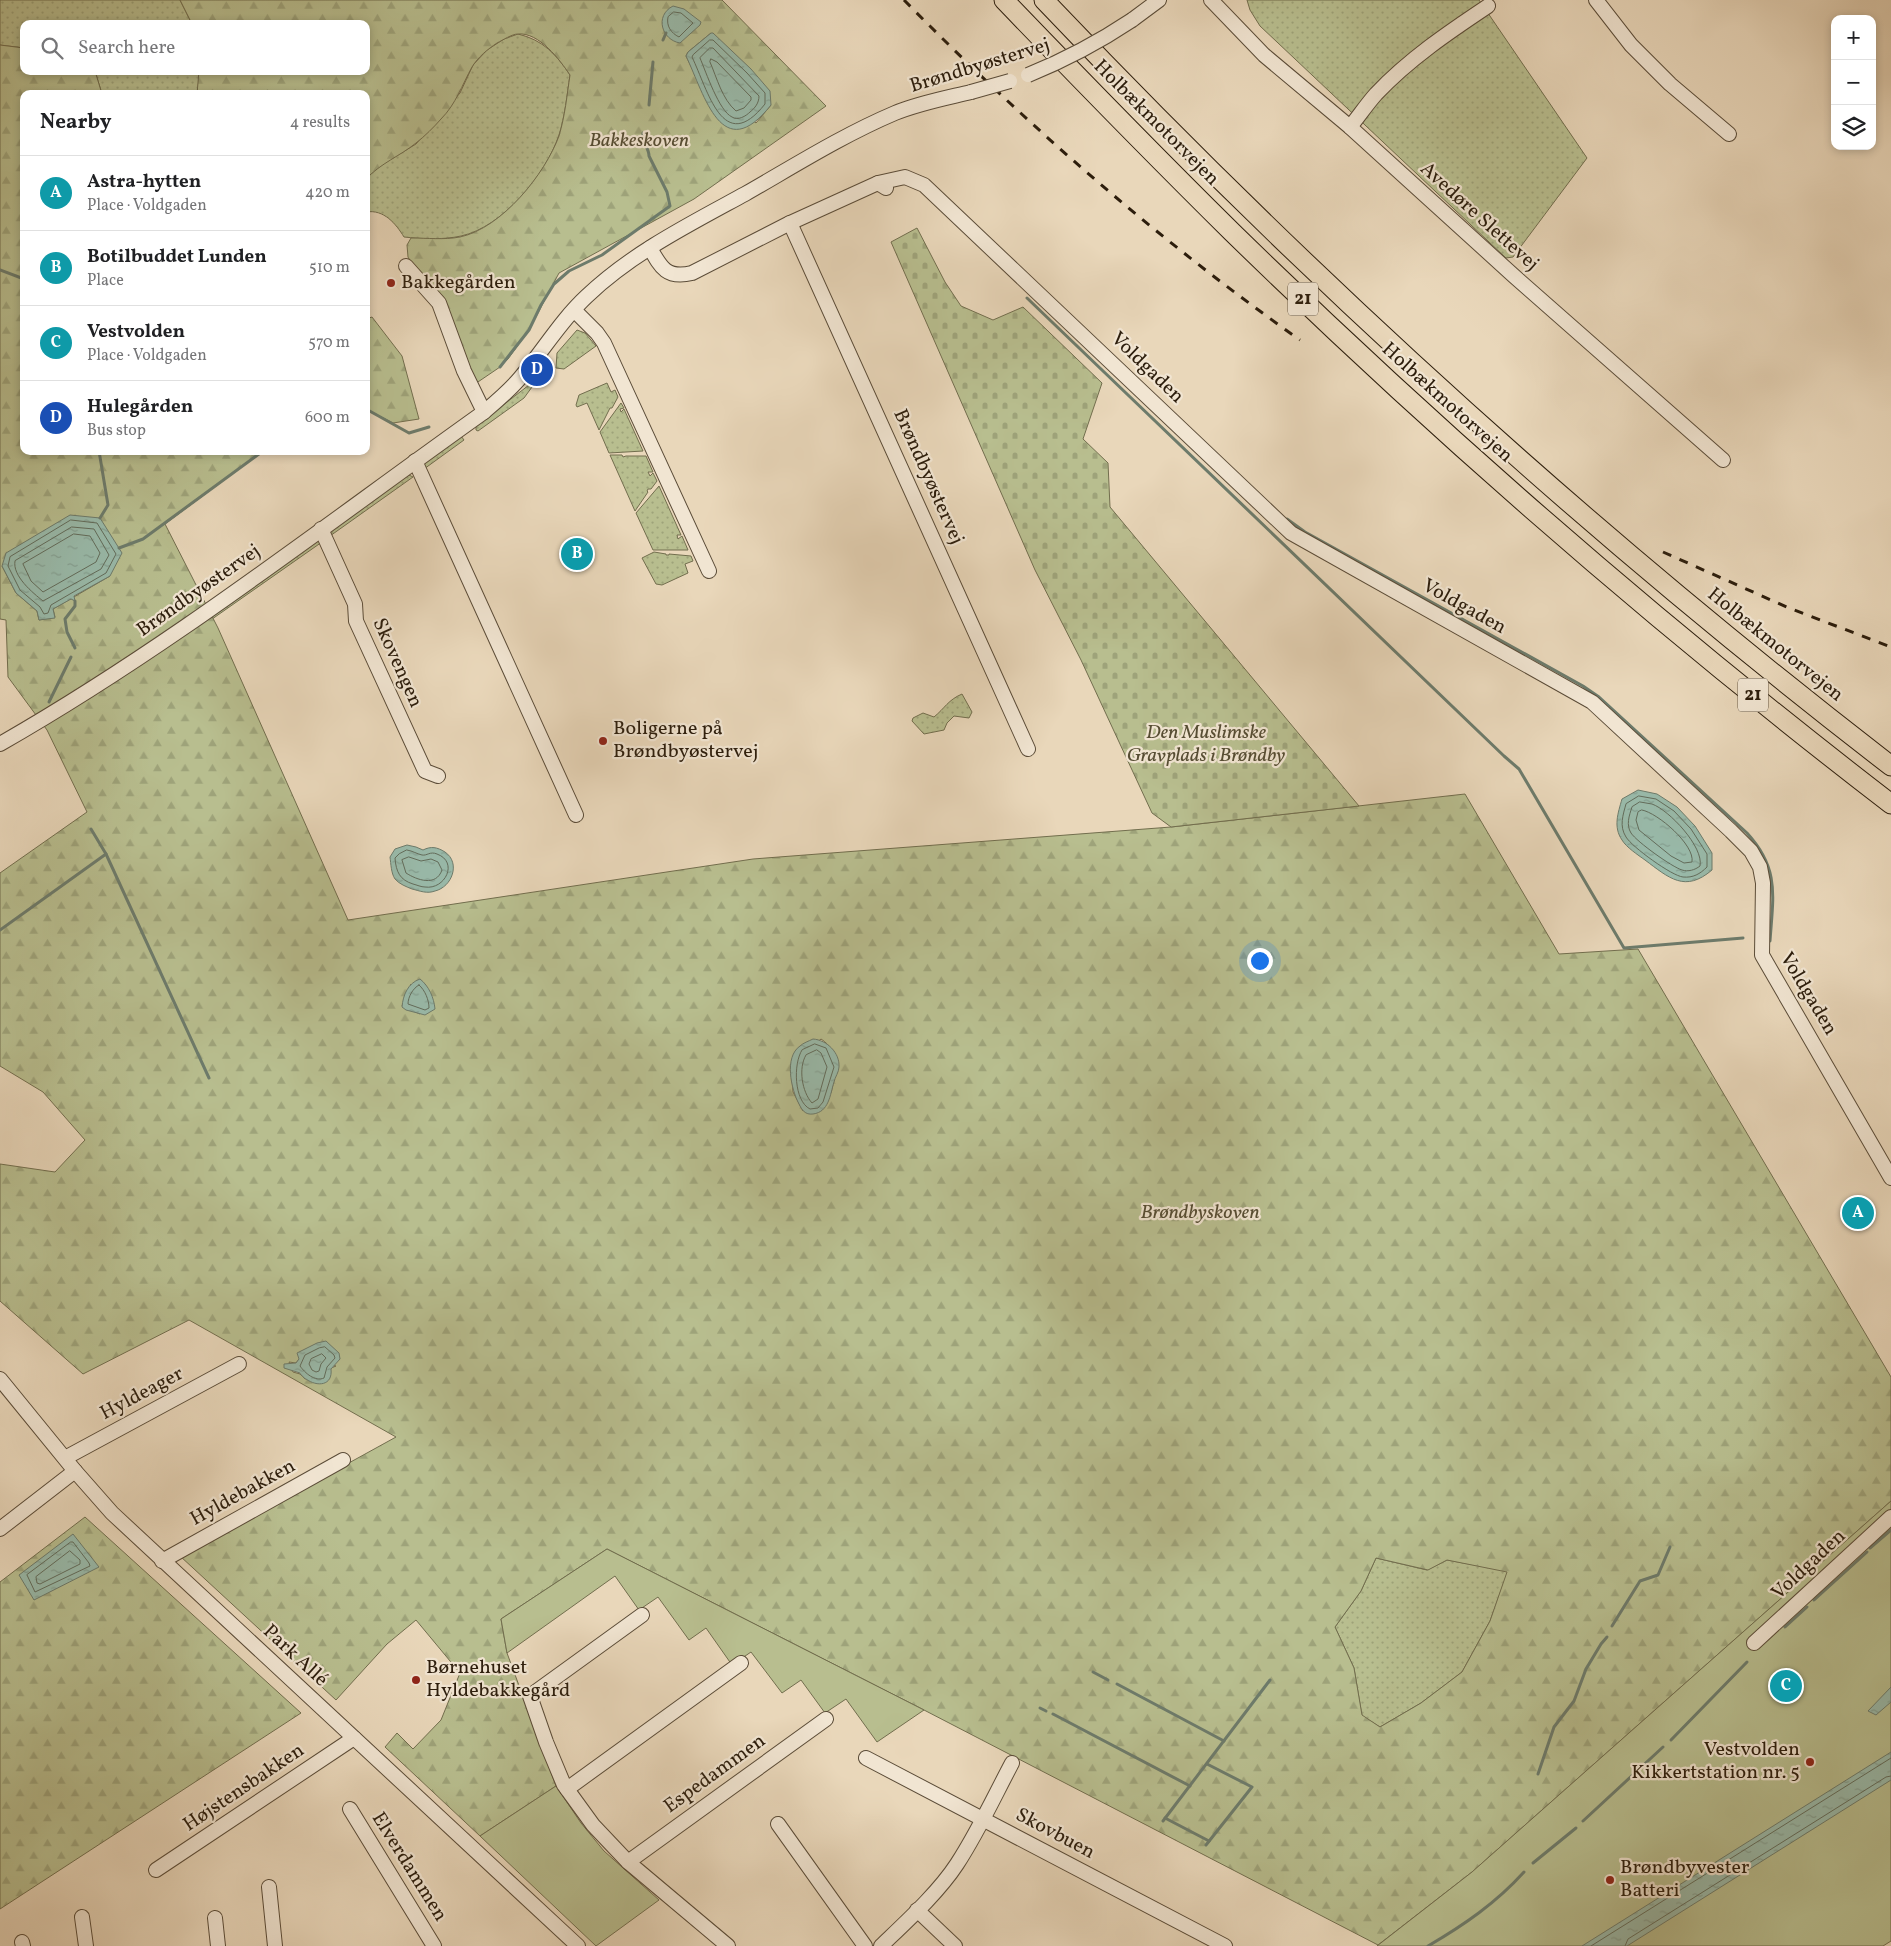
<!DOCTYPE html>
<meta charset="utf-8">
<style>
:root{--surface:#fff;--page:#f6f6f6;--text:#202124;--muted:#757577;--line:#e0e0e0;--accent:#ea580c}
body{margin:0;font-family:Vollkorn,serif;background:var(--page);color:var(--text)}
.controls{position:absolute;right:15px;top:15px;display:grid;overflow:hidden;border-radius:10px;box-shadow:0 2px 8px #0003}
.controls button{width:45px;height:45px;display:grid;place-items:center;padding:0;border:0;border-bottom:1px solid var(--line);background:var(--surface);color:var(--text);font:25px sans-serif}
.you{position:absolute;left:1259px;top:960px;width:18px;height:18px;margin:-12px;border:4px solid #fff;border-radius:50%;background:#1a73e8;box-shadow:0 0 0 8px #1a73e833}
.badge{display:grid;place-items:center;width:32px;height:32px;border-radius:50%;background:var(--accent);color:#fff;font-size:16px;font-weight:700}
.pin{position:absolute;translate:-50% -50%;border:2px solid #fff;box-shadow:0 1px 5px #0006}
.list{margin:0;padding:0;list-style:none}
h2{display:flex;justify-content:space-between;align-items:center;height:65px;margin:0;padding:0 20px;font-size:21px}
h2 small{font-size:16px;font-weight:400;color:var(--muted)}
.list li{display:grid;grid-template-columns:32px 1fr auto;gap:15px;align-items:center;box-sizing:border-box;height:75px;padding:0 20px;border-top:1px solid var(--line)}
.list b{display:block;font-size:19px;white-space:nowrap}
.list p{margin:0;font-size:16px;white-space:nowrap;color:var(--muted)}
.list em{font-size:16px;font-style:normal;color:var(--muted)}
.icon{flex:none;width:28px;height:28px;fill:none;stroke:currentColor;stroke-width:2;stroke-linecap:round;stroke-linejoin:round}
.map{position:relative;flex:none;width:1891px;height:1946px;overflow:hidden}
.search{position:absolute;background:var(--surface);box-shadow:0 2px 8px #0003;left:20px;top:20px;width:350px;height:55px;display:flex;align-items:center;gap:12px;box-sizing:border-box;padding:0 18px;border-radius:10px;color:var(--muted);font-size:19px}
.panel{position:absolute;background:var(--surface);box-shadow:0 2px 8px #0003;left:20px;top:90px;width:350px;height:365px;border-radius:10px}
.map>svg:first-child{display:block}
.grass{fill:url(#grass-dots);stroke:#726e4e}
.forest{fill:url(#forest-firs);stroke:#726e4e;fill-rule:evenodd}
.cemetery{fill:url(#cemetery-stones);stroke:#726e4e}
.park{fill:#b8be8f;stroke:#726e4e}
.water{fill:url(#water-ripples);stroke:#6d7b6b}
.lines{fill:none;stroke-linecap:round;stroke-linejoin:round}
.shore{stroke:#626c5b;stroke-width:1}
.stream{stroke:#6d7b6b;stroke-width:3}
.minor-casing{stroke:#5b4c38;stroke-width:16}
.highway-casing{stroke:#2c1d0c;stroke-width:21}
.minor{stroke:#f1e5d2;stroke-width:14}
.highway{stroke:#e9d7ba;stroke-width:19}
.rail{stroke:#2c1d0c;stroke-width:3;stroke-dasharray:9 9;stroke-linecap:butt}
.minor-bridge-casing{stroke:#5b4c38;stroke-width:16;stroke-linecap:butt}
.minor-bridge{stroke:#f1e5d2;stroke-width:14}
.poi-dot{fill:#8f2418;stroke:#f1e5d2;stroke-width:2}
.labels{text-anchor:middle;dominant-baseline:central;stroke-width:4.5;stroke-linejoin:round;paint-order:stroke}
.shield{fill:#f1e5d2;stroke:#675947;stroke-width:1}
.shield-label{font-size:19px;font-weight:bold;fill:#2c1d0c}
.street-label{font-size:20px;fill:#2c1d0c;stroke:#f1e5d2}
.park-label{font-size:20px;font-style:italic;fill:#564d33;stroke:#f1e5d2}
.poi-label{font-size:20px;fill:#2c1d0c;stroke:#f1e5d2;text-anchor:start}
</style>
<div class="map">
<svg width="1891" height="1946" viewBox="0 0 1891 1946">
<defs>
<pattern id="grass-dots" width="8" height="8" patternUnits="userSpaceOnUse" patternTransform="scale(1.25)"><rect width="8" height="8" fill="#b8be8f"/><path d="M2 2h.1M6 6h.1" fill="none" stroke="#9ea37a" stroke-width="1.8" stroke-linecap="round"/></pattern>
<pattern id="forest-firs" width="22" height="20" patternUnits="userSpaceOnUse" patternTransform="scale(1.25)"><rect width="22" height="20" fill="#b8be8f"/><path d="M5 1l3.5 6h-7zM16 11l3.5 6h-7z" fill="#9ea37a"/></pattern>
<pattern id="cemetery-stones" width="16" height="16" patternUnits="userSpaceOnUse" patternTransform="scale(1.25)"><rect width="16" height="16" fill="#b8be8f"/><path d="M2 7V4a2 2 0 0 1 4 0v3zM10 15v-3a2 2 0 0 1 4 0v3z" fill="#9ea37a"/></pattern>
<pattern id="water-ripples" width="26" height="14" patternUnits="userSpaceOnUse" patternTransform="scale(1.25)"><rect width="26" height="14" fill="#99baaa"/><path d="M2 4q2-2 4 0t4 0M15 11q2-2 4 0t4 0" fill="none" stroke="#849f91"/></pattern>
</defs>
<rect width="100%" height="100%" fill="#e9d7ba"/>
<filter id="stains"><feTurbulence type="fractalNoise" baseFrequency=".004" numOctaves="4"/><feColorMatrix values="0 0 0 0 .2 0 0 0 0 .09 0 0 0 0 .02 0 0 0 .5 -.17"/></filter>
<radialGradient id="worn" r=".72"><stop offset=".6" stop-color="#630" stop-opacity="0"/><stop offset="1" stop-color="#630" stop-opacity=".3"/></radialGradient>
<g class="grass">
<path d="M0,0h180l12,24h-168v24l-24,-3z"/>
<path d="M1247,0h232l108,158 -74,99 -7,1 -246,-232 -10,-16z"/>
<path d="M518,34c25,6 38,20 52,41 -3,20 -5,41 -11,60 -13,39 -56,92 -98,101 -18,4 -39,3 -57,1 -8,-13 -20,-28 -38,-25v-33l9,-10 41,-25 44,-51 13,-28 14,-15 17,-11z"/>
<path d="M95,71h104l1,2 -3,21h-95z"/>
<path d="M577,330l8,3 11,13 -32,23 -8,-1 1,-15z"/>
<path d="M607,383l4,9 4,-2 3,7 -6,11h-2l-11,22 -12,-27 -10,4 -1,-2 3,-10z"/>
<path d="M529,385l3,2 -8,11 -46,33 -2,-1v-4z"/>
<path d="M621,403l3,5 -4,1 1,3 3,-3 19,42 -34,2 -9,-21z"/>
<path d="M461,436l3,4 -40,29v-7z"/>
<path d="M610,455h12l1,2 3,-1h20l7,16h-5l2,4 3,-3 4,8 -6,8h-3l-1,2 1,1 -13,19z"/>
<path d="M407,474l6,3 -83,59 1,-8z"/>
<path d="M659,486l22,49h-4l1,4 4,-3 6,14h-35l-17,-37z"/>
<path d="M315,539l7,3 -184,129z"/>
<path d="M654,552l12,2v1h3v-1l22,2 2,5 -8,3 3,9 -26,12 -6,-1 -14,-26z"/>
<path d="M962,694l10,18 -3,6 -15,-2 -7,7 -3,7 -20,4 -12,-13 1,-3 10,-5 11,4c11,-9 14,-17 28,-23z"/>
<path d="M1376,1558l51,12 20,-10 61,11 -18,50 -28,51 -41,31 -41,24 -18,-11 -8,-48 -19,-41 26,-36z"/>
</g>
<g class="forest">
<path d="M180,0h542l104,106 -132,93 -135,74 -30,57 -21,29 -8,8 -28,19 -64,-129 -1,-12 4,-7c16,0 33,2 49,-1 42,-9 85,-63 99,-101 6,-20 8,-41 11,-61 -10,-15 -31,-43 -52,-41 -6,0 -15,6 -21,9 -9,6 -19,14 -25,24 -10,18 -16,37 -31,52 -7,8 -16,17 -25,24 -16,13 -35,20 -50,36v-85h-169l2,-23h167v-47h-174zM711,33l60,72 -15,18 -62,-51 -8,-16 2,-4z"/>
<path d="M0,45l24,3v23h71l7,23h-78v357h239l-98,73 53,104 130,292 405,-61 418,-32 294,-33 94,160 79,-5 253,428v124l-419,371 -94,73 -454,-235 -317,-161 -106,70 6,34 49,133 -76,50 -95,-89 12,-14 16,16 28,-29 19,-47 -44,-53 -29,24 -51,56 -156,-144 216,-119 -207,-117 -106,54 -83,-73v-137l55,8 30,-32 -42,-48 -43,-26v-193l87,-61 -40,-82 -39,-53 -2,-57 -6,-1zM2,566l108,10 -57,33 2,8 -16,3 -2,-9 -21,-18zM411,984l9,30 -18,-8zM821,1039c19,12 15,34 10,54l-28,18 -10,-19 -2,-28zM299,1359l37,7 -31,13 -5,-5 -7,-2 -4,-10 7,1zM1376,1558l52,12 19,-10 60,12 -17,49 -28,51 -41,31 -41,24 -18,-12 -8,-47 -19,-41 26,-36z"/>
<path d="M372,317l30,39 17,63 -26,4 -27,-14v-90z"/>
<path d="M85,1517l216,196 -301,196v-327z"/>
</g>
<path class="cemetery" d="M917,228l28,54 16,24 32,14 30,-13 79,76 -19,56 25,24 2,44 249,299 -188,21 -19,-14 -71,-153 -46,-90 -144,-328z"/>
<g class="park">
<path d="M1891,1501v440l-8,5h-506l95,-74z"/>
<path d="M607,1549l317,161 -47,32 -31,-43 -21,14 -24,-33 -19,13 -31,-41 -19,13 -26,-37 -17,12 -31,-43 -19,13 -24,-34 -108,77 -6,-34z"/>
<path d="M556,1786l25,37 23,28 55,49 -63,46 -116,-110z"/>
</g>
<g class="water">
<path d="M673,6l11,3 17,13 -1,3 -20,18c-18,-3 -26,-27 -7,-37z"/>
<path d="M711,33h2l38,36 19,22 1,14c-49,62 -66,-9 -85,-49l2,-4z"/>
<path d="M70,515l30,3 22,35 -12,23 -36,20 1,5 -4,-2 -18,10 2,9 -16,2 -2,-9 -21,-18 -14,-27 4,-13z"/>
<path d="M1638,790l19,4 20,13 18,19 17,27v17c-27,23 -43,8 -67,-10 -7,-5 -19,-13 -23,-20 -9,-13 -4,-27 0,-41z"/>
<path d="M407,845l9,2 7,3c8,-4 14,-3 22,2 16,11 7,35 -10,39 -8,3 -15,0 -23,-2 -5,-2 -13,-5 -17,-10 -4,-6 -4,-15 -5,-22l5,-8z"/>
<path d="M420,979c9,7 14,19 15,30l-10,6 -19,-5 -4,-3c1,-12 6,-24 18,-28z"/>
<path d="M813,1039c14,1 27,14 26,28 0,5 -4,10 -5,15 -4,13 -5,30 -21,32 -8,1 -11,-4 -14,-10 -8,-15 -15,-47 1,-58 3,-3 9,-5 13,-7z"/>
<path d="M326,1341l13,12 1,6 -9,10c2,17 -14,18 -25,10 -1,0 -6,-5 -6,-6 -5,-2 -11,-3 -16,-5v-4l12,-1 3,-4 -2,-6 20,-10z"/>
<path d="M73,1534l26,33 -65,33 -15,-25z"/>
<path d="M1891,1687v15l-15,13 -8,-4z"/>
<path d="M1891,1752v28l-264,166h-45z"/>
</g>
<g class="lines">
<g class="shore">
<path d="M674,12l7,1 12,10 -14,14c-8,-4 -13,-11 -11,-20z"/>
<path d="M710,40h3l34,33 18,20v11c-42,53 -57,-14 -73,-47l1,-2z"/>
<path d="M710,48h3l46,48c0,7 -4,12 -9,16 -4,4 -12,9 -18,5 -13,-6 -26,-45 -32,-59z"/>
<path d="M711,59l6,3 34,35v3l-7,8 -8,3c-14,-12 -19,-33 -26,-49z"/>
<path d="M71,520l26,3 19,31 -10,19 -55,32 -3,8 -4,1 -4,-7 -20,-17 -12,-24 2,-9z"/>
<path d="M72,527l22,2 15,26 -8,14 -58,32c-10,-8 -31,-25 -28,-40z"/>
<path d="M74,534l16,2 10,17 -4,9 -53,30 -12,-11 -8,-17z"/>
<path d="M1639,796l17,3 18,12 17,18 16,25v13c-7,7 -14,11 -24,10 -11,-1 -51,-30 -57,-40 -7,-11 -3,-22 0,-33z"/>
<path d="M1640,802c4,1 8,1 12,2 17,6 52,43 48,62 -5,4 -12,6 -18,4 -10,-3 -45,-28 -51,-37 -5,-8 -2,-17 1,-26z"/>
<path d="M1642,810c16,3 53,35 50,52l-8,1 -13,-7 -32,-26 -3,-10 2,-8z"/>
<path d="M407,850c6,1 10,4 15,5 5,1 8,-4 15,-1 22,8 8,36 -12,33 -4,0 -8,-2 -12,-3 -13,-4 -17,-12 -18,-26l4,-4z"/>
<path d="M409,857l12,4 10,-2 7,3 4,8c-6,17 -25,10 -36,3l-4,-13z"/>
<path d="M419,985c6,5 10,15 10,23l-4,2 -17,-6c0,-7 5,-16 11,-19z"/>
<path d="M815,1044l11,4 8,19 -11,35 -5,6 -8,1c-16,-8 -17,-45 -8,-59z"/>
<path d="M817,1050l4,3 6,14 -9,32 -6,4c-10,-11 -14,-35 -6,-48z"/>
<path d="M325,1347l9,8 1,3 -8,9 -3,11c-9,4 -19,-5 -24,-12l5,-11 14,-7z"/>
<path d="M322,1354l4,4 -5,6 -2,7 -3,1 -4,-2 -3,-6 2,-5z"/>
<path d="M71,1542h2l16,21 1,3 -55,26 -8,-17z"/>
<path d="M70,1551l10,9v4l-40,20 -3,-1 -1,-6z"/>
<path d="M1591,1946l300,-188"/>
<path d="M1625,1946l3,-7 258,-162 5,-1"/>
</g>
<g class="stream">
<path d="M663,40l3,-7"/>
<path d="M649,105l4,-43"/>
<path d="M0,270l24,9"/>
<path d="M1027,298l477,458 15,13 105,179 119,-10"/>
<path d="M500,367l29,-37 12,-25 13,-21 15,-13 33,-16 68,-49 -3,-14 -18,-36c0,-9 -8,-14 -6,-23"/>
<path d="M366,409l43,24 20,-6"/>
<path d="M99,451l9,54 -8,13"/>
<path d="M1287,519l18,13 278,154 16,11 148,136c33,36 26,63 23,108"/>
<path d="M119,548l24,-9 120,-88"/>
<path d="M75,601v5l-10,13 2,13 8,16"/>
<path d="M49,702l22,-45"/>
<path d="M91,829l15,25 103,224"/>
<path d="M0,930l106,-76"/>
<path d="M1870,1548l21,-18"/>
<path d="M1814,1600l53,-48"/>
<path d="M1612,1626l28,-45 18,-6 12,-28"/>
<path d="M1785,1627l22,-20"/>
<path d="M1093,1672l15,8"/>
<path d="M1117,1684l107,57"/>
<path d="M1040,1708l6,3"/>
<path d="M1053,1714l137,72"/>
<path d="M1671,1740l76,-78"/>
<path d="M1538,1774l16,-47 20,-26 12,-32 15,-25 6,-7"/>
<path d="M1165,1818l44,23"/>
<path d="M1163,1821l107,-141"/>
<path d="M1583,1821l80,-74"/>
<path d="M1206,1845l46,-58 -45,-23"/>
<path d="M1533,1863l43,-35"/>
<path d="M1428,1946c36,-21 68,-43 96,-74"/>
</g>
<g class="minor-casing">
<g id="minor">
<path d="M1211,0l53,55 86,72 164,149 209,184"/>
<path d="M1596,0l35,45 39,39 59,50"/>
<path d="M1132,20l27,-20"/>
<path d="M1350,127c9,-11 17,-23 26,-33 33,-35 73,-62 112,-88"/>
<path d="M878,183l27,-6 19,8 367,348 301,169 139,129 20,20 9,16 3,16 -1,72 129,223"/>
<path d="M790,223l238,526"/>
<path d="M650,248c11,20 17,31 42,25l98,-50 88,-40 8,5"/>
<path d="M406,266l33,37 25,68 20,41"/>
<path d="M574,310l23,23 7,10 105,228"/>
<path d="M415,461l161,354"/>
<path d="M321,529l34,75 1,17 69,150 13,5"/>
<path d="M0,744c170,-97 325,-219 484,-332 13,-11 25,-21 36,-34 23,-27 41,-58 67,-82 45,-43 103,-72 158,-102 49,-28 98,-59 150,-81 24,-10 51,-15 76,-21"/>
<path d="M0,1379l75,92 37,42 466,433"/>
<path d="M65,1458l174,-94"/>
<path d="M0,1529l75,-58"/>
<path d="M162,1561l181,-101"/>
<path d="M642,1615l-112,81 16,46 18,43 29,40 35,37 100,84"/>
<path d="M1754,1643l137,-126"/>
<path d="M866,1758l359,188"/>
<path d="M567,1789l174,-126"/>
<path d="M350,1809l84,137"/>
<path d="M778,1824l87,122"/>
<path d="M628,1862l198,-143"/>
<path d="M156,1870l198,-132"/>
<path d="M269,1887l6,59"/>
<path d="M917,1910l38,36"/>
<path d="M82,1917l4,29"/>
<path d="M215,1918l3,28"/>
<path d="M22,1942l1,4"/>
<path d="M881,1946c25,-24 57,-53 76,-82 21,-32 37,-67 55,-101"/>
</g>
</g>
<g class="highway-casing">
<g id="highway">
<path d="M1004,0c75,78 151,156 228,232 208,203 429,395 659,572"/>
<path d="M1044,0c262,276 545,533 847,766"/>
</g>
</g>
<use href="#minor" class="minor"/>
<use href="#highway" class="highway"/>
<g class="rail">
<path d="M904,0c123,125 253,239 396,340"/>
<path d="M1663,552l126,56 102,39"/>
</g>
<g class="minor-bridge-casing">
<g id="minor-bridge">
<path d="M1028,75c37,-15 71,-33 104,-55"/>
<path d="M971,92l39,-11"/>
</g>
</g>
<use href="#minor-bridge" class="minor-bridge"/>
</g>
<g class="poi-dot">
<circle cx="391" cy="283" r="5"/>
<circle cx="603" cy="741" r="5"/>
<circle cx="416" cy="1680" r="5"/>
<circle cx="1810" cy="1762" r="5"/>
<circle cx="1610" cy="1880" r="5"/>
</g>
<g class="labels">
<g class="shield">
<rect x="1288" y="282.5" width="30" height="33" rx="4"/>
<rect x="1738" y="678.5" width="30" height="33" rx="4"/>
</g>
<g class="shield-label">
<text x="1303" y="299">21</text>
<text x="1753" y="695">21</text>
</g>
<g class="street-label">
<text transform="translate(980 66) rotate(-17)">Brøndbyøstervej</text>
<text transform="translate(1156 123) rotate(45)">Holbækmotorvejen</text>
<text transform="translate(1479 217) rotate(42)">Avedøre Slettevej</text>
<text transform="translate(1147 368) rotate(44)">Voldgaden</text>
<text transform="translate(1447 403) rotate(42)">Holbækmotorvejen</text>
<text transform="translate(928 477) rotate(66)">Brøndbyøstervej</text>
<text transform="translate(199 591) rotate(-35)">Brøndbyøstervej</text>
<text transform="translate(1464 607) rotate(29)">Voldgaden</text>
<text transform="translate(1775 645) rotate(39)">Holbækmotorvejen</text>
<text transform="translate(397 663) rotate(66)">Skovengen</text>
<text transform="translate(1808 994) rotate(59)">Voldgaden</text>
<text transform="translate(142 1394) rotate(-28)">Hyldeager</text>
<text transform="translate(243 1493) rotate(-29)">Hyldebakken</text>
<text transform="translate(1809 1565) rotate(-43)">Voldgaden</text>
<text transform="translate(295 1656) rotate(43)">Park Allé</text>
<text transform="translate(715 1774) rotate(-36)">Espedammen</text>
<text transform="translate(244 1788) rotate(-34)">Højstensbakken</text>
<text transform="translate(1055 1834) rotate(28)">Skovbuen</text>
<text transform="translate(409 1867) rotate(58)">Elverdammen</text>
</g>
<g class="park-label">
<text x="639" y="141">Bakkeskoven</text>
<text x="1206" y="733">Den Muslimske<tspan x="1206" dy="23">Gravplads i Brøndby</tspan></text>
<text x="1200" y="1213">Brøndbyskoven</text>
</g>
<g class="poi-label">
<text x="401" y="283">Bakkegården</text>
<text x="613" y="729">Boligerne på<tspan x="613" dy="23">Brøndbyøstervej</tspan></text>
<text x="426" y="1668">Børnehuset<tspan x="426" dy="23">Hyldebakkegård</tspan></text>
<text x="1800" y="1750" text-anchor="end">Vestvolden<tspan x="1800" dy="23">Kikkertstation nr. 5</tspan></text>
<text x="1620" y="1868">Brøndbyvester<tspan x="1620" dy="23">Batteri</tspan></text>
</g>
</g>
<rect width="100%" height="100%" filter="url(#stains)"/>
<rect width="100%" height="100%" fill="url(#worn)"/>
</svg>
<div class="controls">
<button>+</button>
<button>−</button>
<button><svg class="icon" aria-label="layers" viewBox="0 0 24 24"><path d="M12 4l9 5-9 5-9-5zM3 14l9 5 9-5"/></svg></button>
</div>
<div class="you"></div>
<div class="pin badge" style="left:1858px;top:1213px;background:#0f9aa8">A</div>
<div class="pin badge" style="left:577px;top:554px;background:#0f9aa8">B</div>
<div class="pin badge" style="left:1786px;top:1686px;background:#0f9aa8">C</div>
<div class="pin badge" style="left:537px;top:370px;background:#1a4fb4">D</div>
<div class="search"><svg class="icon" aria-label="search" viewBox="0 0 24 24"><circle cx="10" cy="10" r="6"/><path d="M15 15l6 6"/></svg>Search here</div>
<section class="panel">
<h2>Nearby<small>4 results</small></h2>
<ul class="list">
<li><span class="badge" style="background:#0f9aa8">A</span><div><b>Astra-hytten</b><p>Place · Voldgaden</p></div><em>420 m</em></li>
<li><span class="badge" style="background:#0f9aa8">B</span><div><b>Botilbuddet Lunden</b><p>Place</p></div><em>510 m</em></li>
<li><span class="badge" style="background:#0f9aa8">C</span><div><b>Vestvolden</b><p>Place · Voldgaden</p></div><em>570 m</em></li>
<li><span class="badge" style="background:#1a4fb4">D</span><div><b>Hulegården</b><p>Bus stop</p></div><em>600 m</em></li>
</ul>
</section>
</div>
